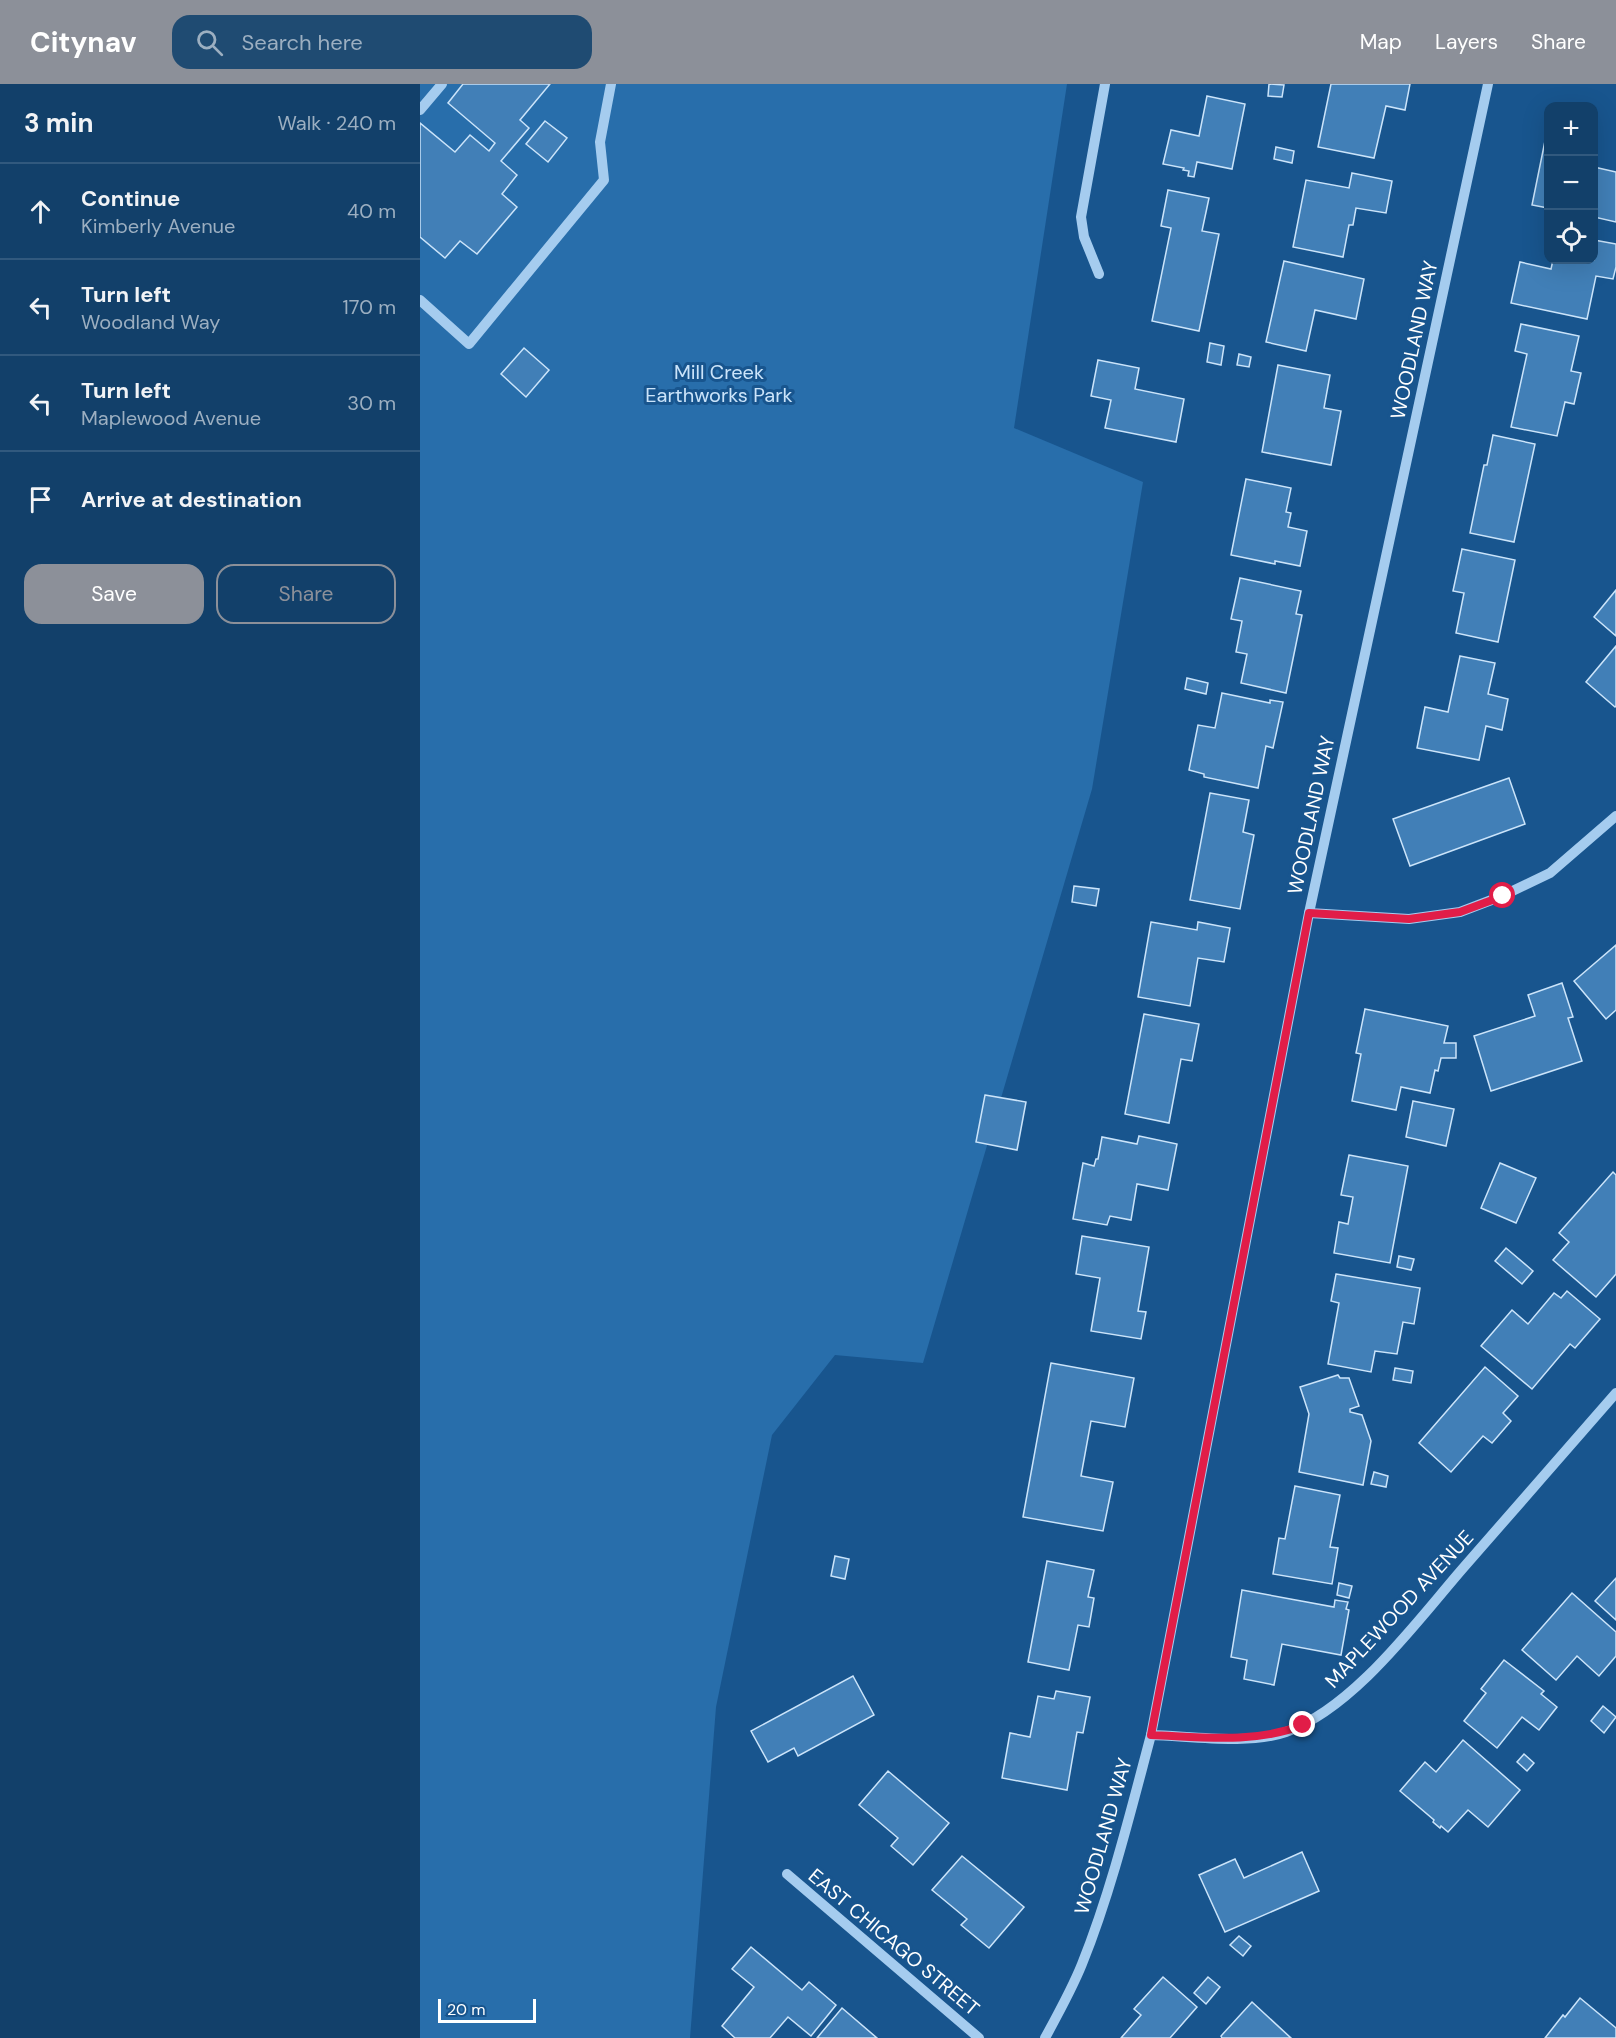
<!DOCTYPE html>
<meta charset="utf-8">
<style>
:root{--surface:#12406a;--page:#1f4b72;--text:#f1f3f6;--muted:#9cafc1;--line:#31597e;--accent:#8c9099}
body{margin:0;font-family:"DM Sans",sans-serif;background:var(--page);color:var(--text)}
.controls{position:absolute;right:18px;top:18px;display:grid;overflow:hidden;border-radius:12px;box-shadow:0 6px 24px #0002}
.controls button{width:54px;height:54px;display:grid;place-items:center;padding:0;border:0;border-bottom:2px solid var(--line);background:var(--surface);color:var(--text);font:30px sans-serif}
.scale{position:absolute;left:18px;bottom:15px;width:98px;box-sizing:border-box;padding-left:6px;border:3px solid #fff;border-top:0;font-size:16px;line-height:21px;white-space:nowrap;color:#fff;-webkit-text-stroke:4px #18558e;paint-order:stroke}
.stop{position:absolute;width:18px;height:18px;margin:-14px;border:4px solid #e11d48;border-radius:50%;background:#fff}
.stop.end{background:#e11d48;border-color:#fff;box-shadow:0 2px 6px #0008}
.list{margin:0;padding:0;list-style:none}
h2{display:flex;justify-content:space-between;align-items:center;height:78px;margin:0;padding:0 24px;font-size:26px}
h2 small{font-size:20px;font-weight:400;color:var(--muted)}
.list li{display:grid;grid-template-columns:39px 1fr auto;gap:18px;align-items:center;box-sizing:border-box;height:96px;padding:0 24px;border-top:2px solid var(--line)}
.list b{display:block;font-size:22px;white-space:nowrap}
.list p{margin:0;font-size:20px;white-space:nowrap;color:var(--muted)}
.list em{font-size:20px;font-style:normal;color:var(--muted)}
.actions{display:flex;gap:12px;padding:18px 24px}
.actions a{flex:1;padding:14px 0;border:2px solid var(--accent);border-radius:18px;text-align:center;font-size:21px;color:var(--accent)}
.actions .main{background:var(--accent);color:#fff}
.icon{flex:none;width:33px;height:33px;fill:none;stroke:currentColor;stroke-width:2;stroke-linecap:round;stroke-linejoin:round}
.map{position:relative;flex:none;width:1196px;height:1954px;overflow:hidden}
header{display:flex;align-items:center;gap:36px;box-sizing:border-box;height:84px;padding:0 30px;background:var(--accent);color:#fff}
header strong{font-size:28px}
nav{display:flex;gap:33px;margin-inline-start:auto;font-size:21px}
.search{width:420px;height:54px;background:var(--page);display:flex;align-items:center;gap:15px;box-sizing:border-box;padding:0 21px;border-radius:18px;color:var(--muted);font-size:22px}
main{display:flex}
aside{flex:1;background:var(--surface)}
.map>svg:first-child{display:block}
.green{fill:#286eab}
.building{fill:#417fb7;stroke:#cbe4fa;stroke-width:1.5}
.lines{fill:none;stroke-linecap:round;stroke-linejoin:round}
.minor{stroke:#a5ccef;stroke-width:10}
.route{stroke:#e11d48;stroke-width:8}
.labels{text-anchor:middle;dominant-baseline:central;stroke-width:6;stroke-linejoin:round;paint-order:stroke}
.street-label{font-size:20px;fill:#fff;stroke:#18558e}
.park-label{font-size:20px;fill:#cbe4fa;stroke:#18558e}
</style>
<header>
<strong>Citynav</strong>
<div class="search"><svg class="icon" aria-label="search" viewBox="0 0 24 24"><circle cx="10" cy="10" r="6"/><path d="M15 15l6 6"/></svg>Search here</div>
<nav><a>Map</a><a>Layers</a><a>Share</a></nav>
</header>
<main>
<aside>
<h2>3 min<small>Walk · 240 m</small></h2>
<ul class="list">
<li><svg class="icon" aria-label="ahead" viewBox="0 0 24 24"><path d="M12 20V5M6 11l6-6 6 6"/></svg><div><b>Continue</b><p>Kimberly Avenue</p></div><em>40 m</em></li>
<li><svg class="icon" aria-label="left" viewBox="0 0 24 24"><path d="M17 20v-9H6M10 6l-5 5 5 5"/></svg><div><b>Turn left</b><p>Woodland Way</p></div><em>170 m</em></li>
<li><svg class="icon" aria-label="left" viewBox="0 0 24 24"><path d="M17 20v-9H6M10 6l-5 5 5 5"/></svg><div><b>Turn left</b><p>Maplewood Avenue</p></div><em>30 m</em></li>
<li><svg class="icon" aria-label="arrive" viewBox="0 0 24 24"><path d="M6 21V4h12l-3 4 3 4H6"/></svg><div><b>Arrive at destination</b></div></li>
</ul>
<div class="actions"><a class="main">Save</a><a>Share</a></div>
</aside>
<div class="map">
<svg width="1196" height="1954" viewBox="0 0 1196 1954">
<rect width="100%" height="100%" fill="#18558e"/>
<path class="green" d="M0,0h647l-53,344 129,54 -51,307 -169,574 -88,-8 -63,80 -56,272 -26,331h-270z"/>
<g class="building">
<path d="M43,0h87l-30,36 9,8 -28,33 16,14 -15,19 15,13 -40,47 -17,-13 -15,17 -25,-21v-114l35,29 15,-17 19,16 6,-8 -47,-40z"/>
<path d="M849,0l15,1 -2,12 -14,-1z"/>
<path d="M911,0h79l-5,26 -19,-4 -12,52 -56,-11z"/>
<path d="M787,12l38,8 -13,65 -35,-7 -3,15 -6,-1 1,-5 -6,-1 1,-2 -21,-4 8,-34 28,6z"/>
<path d="M125,37l22,17 -19,24 -22,-18z"/>
<path d="M1127,47h1v77l-16,-3z"/>
<path d="M856,63l18,4 -2,12 -18,-4z"/>
<path d="M1174,83l22,5v50l-22,-5z"/>
<path d="M932,89l40,8 -6,32 -30,-5 -3,17h-4l-6,32 -50,-10 13,-67 43,8z"/>
<path d="M748,106l41,8 -7,33 17,3 -20,97 -47,-10 19,-93 -10,-2z"/>
<path d="M1174,156l22,4v23l-3,12 -17,-3 -9,43 -76,-16 9,-41 31,7 2,-9h41z"/>
<path d="M864,177l80,18 -8,40 -41,-9 -9,41 -40,-9z"/>
<path d="M1101,240l58,12 -8,35 10,2 -7,31 -9,-2 -8,34 -46,-9 16,-73 -12,-3z"/>
<path d="M790,259l14,3 -3,19 -14,-3z"/>
<path d="M104,264l25,22 -23,27 -25,-23z"/>
<path d="M819,270l12,3 -2,10 -12,-2z"/>
<path d="M678,276l41,8 -4,21 49,10 -8,43 -71,-14 6,-28 -20,-4z"/>
<path d="M858,281l52,10 -6,33 17,3 -10,54 -69,-13z"/>
<path d="M1073,351l42,9 -21,98 -44,-9 14,-68h3z"/>
<path d="M826,395l45,9 -5,24 5,1 -3,14 19,4 -7,35 -25,-5v3l-44,-9z"/>
<path d="M1042,465l53,11 -17,82 -42,-9 8,-40 -11,-2z"/>
<path d="M820,494l61,13 -5,23 6,1 -16,78 -45,-10 6,-29 -11,-2 6,-31 -11,-2z"/>
<path d="M1196,506v46l-22,-19z"/>
<path d="M1196,562v60l-1,1 -29,-25z"/>
<path d="M1040,572l35,7 -7,31 20,5 -6,31 -16,-4 -7,34 -62,-12 8,-41 23,5z"/>
<path d="M767,594l21,5 -2,11 -21,-5z"/>
<path d="M802,609l48,10v-3l13,2 -10,46 -7,-2 -8,42 -54,-11v-3l-15,-4 9,-45 17,3z"/>
<path d="M1089,694l16,46 -115,42 -17,-47z"/>
<path d="M790,709l39,7 -6,32 11,3 -14,74 -50,-9z"/>
<path d="M654,802l25,3 -3,17 -24,-4z"/>
<path d="M731,838l46,8 1,-8 32,6 -6,34 -26,-4 -8,48 -52,-9z"/>
<path d="M1196,861v65l-10,9 -32,-38z"/>
<path d="M1142,899l11,34 -5,1 14,43 -91,30 -17,-55 61,-20 -7,-21z"/>
<path d="M945,925l83,17 -4,17h12v15h-15l-3,13 -3,-1 -5,23 -29,-6 -5,23 -44,-9 9,-47 -5,-1z"/>
<path d="M724,930l55,10 -7,37 -11,-2 -12,64 -44,-9z"/>
<path d="M565,1011l41,7 -9,48 -41,-8z"/>
<path d="M993,1017l41,8 -8,37 -40,-9z"/>
<path d="M719,1052l38,8 -9,46 -31,-6 -6,36 -21,-4 -3,9 -34,-6 10,-56 11,3 2,-7h2l4,-22 35,7z"/>
<path d="M929,1071l59,11 -18,97 -56,-10 5,-31 9,2 5,-27 -12,-2z"/>
<path d="M1080,1079l36,15 -20,45 -35,-15z"/>
<path d="M1193,1088l3,3v99l-20,23 -43,-37 16,-18 -10,-9z"/>
<path d="M662,1152l67,11 -11,64 8,1 -5,27 -50,-8 9,-53 -24,-4z"/>
<path d="M1086,1164l27,23 -11,13 -27,-23z"/>
<path d="M979,1172l15,3 -3,11 -14,-3z"/>
<path d="M916,1190l84,14 -6,36 -11,-2 -6,32 -22,-3 -4,21 -43,-8 11,-61 -8,-2z"/>
<path d="M1147,1207l33,28 -25,29 -5,-4 -38,45 -51,-43 31,-36 16,14 26,-31 7,5z"/>
<path d="M631,1279l83,15 -9,49 -34,-6 -10,55 32,6 -10,49 -80,-14z"/>
<path d="M1065,1283l33,29 -15,17 8,8 -19,22 -9,-7 -32,36 -32,-29z"/>
<path d="M975,1284l18,3 -2,12 -18,-3z"/>
<path d="M918,1291l2,3h9l10,28 -9,3v3l12,3 9,26 -8,44 -64,-13 10,-58 -9,-27z"/>
<path d="M954,1388l14,4 -2,11 -15,-3z"/>
<path d="M875,1402l45,9 -10,52 8,1 -6,36 -59,-10 6,-36 6,1z"/>
<path d="M415,1472l14,3 -4,20 -14,-3z"/>
<path d="M627,1477l47,9 -6,27 6,1 -5,29 -11,-2 -9,45 -41,-8z"/>
<path d="M1196,1494v42l-21,-19z"/>
<path d="M919,1499l13,3 -3,12 -12,-3z"/>
<path d="M822,1506l92,17 1,-7 13,2 -2,7 3,1 -8,45 -59,-11 -8,41 -30,-6 3,-19 -16,-3z"/>
<path d="M1152,1509l44,39v24l-17,20 -22,-20 -21,24 -34,-30z"/>
<path d="M1084,1576l40,31 -3,3 16,13 -18,23 -17,-13 -25,31 -33,-27 22,-28 -5,-4z"/>
<path d="M433,1592l21,39 -76,41 -4,-8 -26,14 -17,-31z"/>
<path d="M636,1607l34,6 -7,36 -6,-1 -10,58 -65,-12 8,-45 20,4 8,-41 16,3z"/>
<path d="M1183,1622l13,11 -12,16 -13,-12z"/>
<path d="M1043,1656l57,50 -32,37 -20,-17 -20,22 -7,-6 -1,2 -7,-6 1,-2 -34,-29 25,-29 11,10z"/>
<path d="M1104,1670l10,9 -7,8 -10,-9z"/>
<path d="M468,1687l61,52 -36,42 -22,-19 7,-8 -39,-33z"/>
<path d="M882,1768l17,39 -94,41 -26,-57 36,-16 9,19z"/>
<path d="M542,1772l62,51 -35,41 -28,-23 6,-6 -35,-29z"/>
<path d="M819,1852l12,10 -8,10 -13,-11z"/>
<path d="M331,1863l51,43 7,-8 27,23 -25,31 -23,-19 -18,21h-35l-13,-12 32,-39 -22,-18z"/>
<path d="M743,1893l34,30 -27,31h-49l20,-23 -7,-6z"/>
<path d="M788,1893l12,10 -14,17 -12,-11z"/>
<path d="M1160,1914l36,30v10h-71l18,-23 2,2z"/>
<path d="M832,1918l39,36h-69l-1,-2z"/>
<path d="M422,1924l35,30h-60z"/>
</g>
<g class="lines">
<g class="minor">
<path d="M0,26l22,-26"/>
<path d="M679,190l-15,-37 -3,-20 24,-133"/>
<path d="M0,216l49,44 135,-164 -4,-38 11,-58"/>
<path d="M889,829l100,6 51,-7 42,-16 48,-23 66,-57"/>
<path d="M731,1651c39,1 98,10 135,-3 68,-24 131,-111 178,-165 51,-58 101,-116 152,-174"/>
<path d="M367,1790l192,164"/>
<path d="M625,1954c13,-24 27,-49 37,-74 29,-72 49,-154 69,-229l158,-822 179,-829"/>
</g>
</g>
<g class="lines">
<path class="route" d="M883,1641c-49,19 -101,12 -152,10l158,-822 100,6 51,-7 43,-16"/>
</g>
<g class="labels">
<g class="street-label">
<text transform="translate(994 256) rotate(-78)">WOODLAND WAY</text>
<text transform="translate(891 731) rotate(-78)">WOODLAND WAY</text>
<text transform="translate(979 1525) rotate(-47)">MAPLEWOOD AVENUE</text>
<text transform="translate(683 1752) rotate(-74)">WOODLAND WAY</text>
<text transform="translate(474 1858) rotate(40)">EAST CHICAGO STREET</text>
</g>
<g class="park-label">
<text x="299" y="288">Mill Creek<tspan x="299" dy="23">Earthworks Park</tspan></text>
</g>
</g>
</svg>
<div class="controls">
<button>+</button>
<button>−</button>
<button><svg class="icon" aria-label="locate" viewBox="0 0 24 24"><circle cx="12" cy="12" r="6"/><path d="M12 2v4M12 18v4M2 12h4M18 12h4"/></svg></button>
</div>
<div class="scale">20 m</div>
<div class="stop" style="left:1083px;top:812px"></div>
<div class="stop end" style="left:883px;top:1641px"></div>
</div>
</main>
